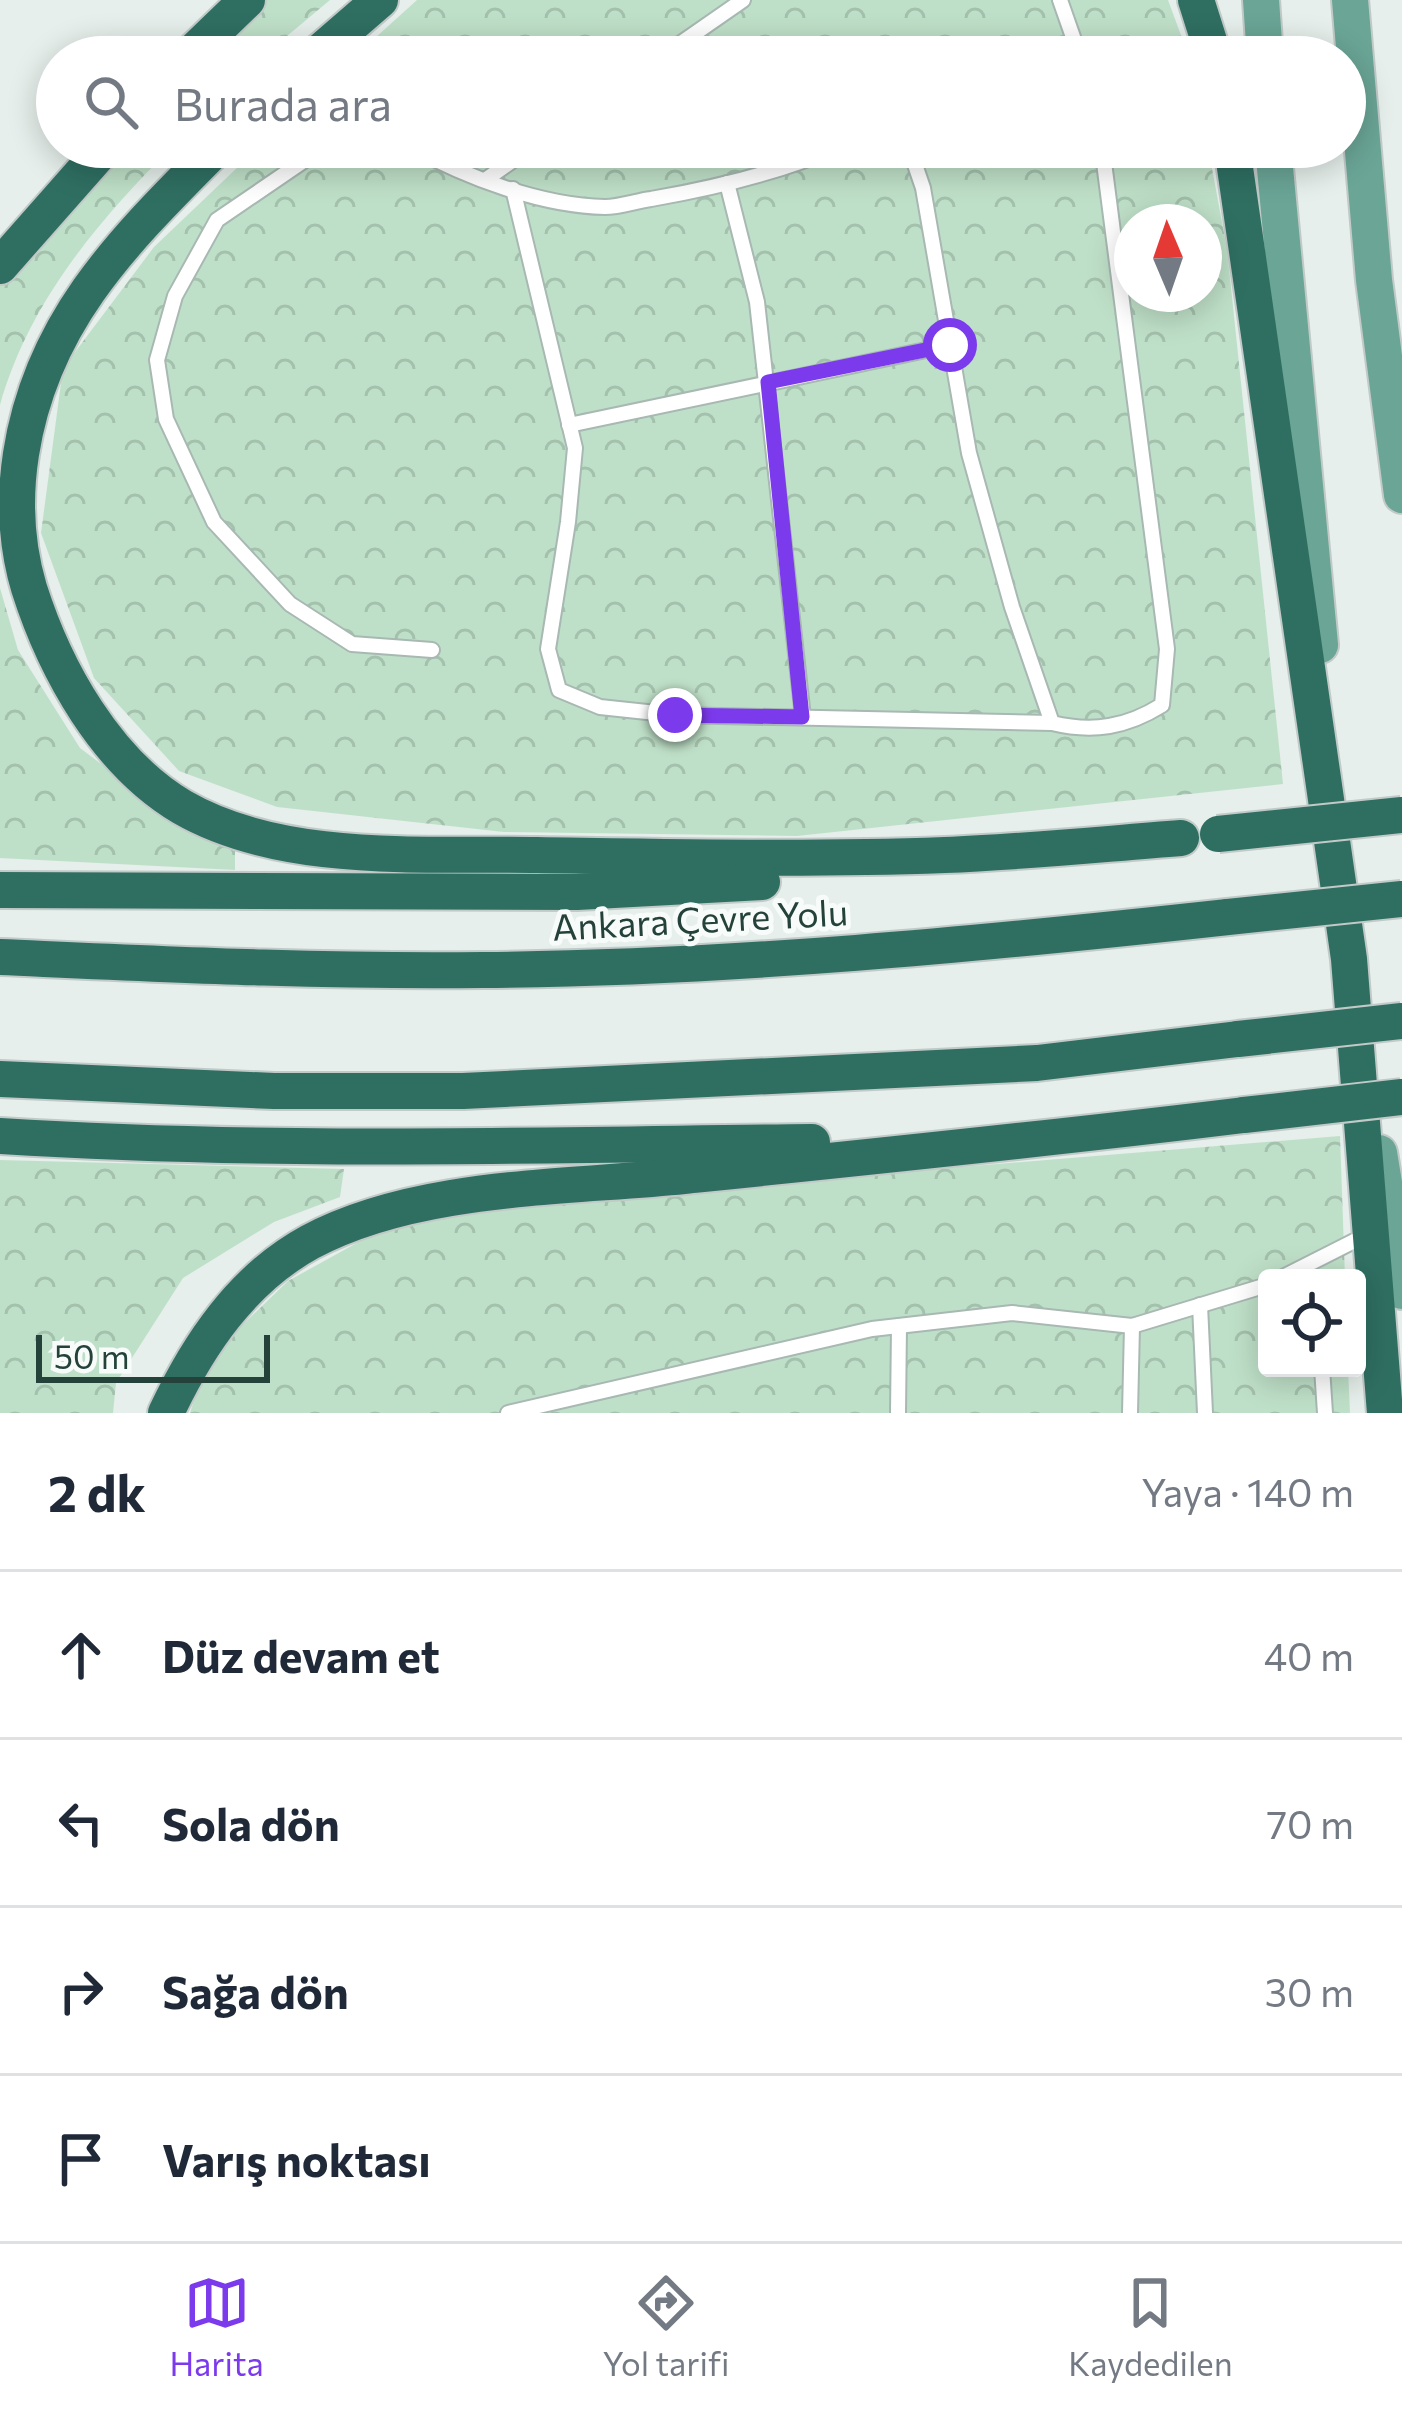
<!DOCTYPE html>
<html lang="tr">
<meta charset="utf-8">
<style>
:root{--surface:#fff;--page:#f6f6f7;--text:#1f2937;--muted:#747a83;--line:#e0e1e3;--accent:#7c3aed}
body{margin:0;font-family:Commissioner,sans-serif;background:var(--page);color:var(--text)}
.controls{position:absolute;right:36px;bottom:36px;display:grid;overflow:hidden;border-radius:12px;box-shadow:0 6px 30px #0003}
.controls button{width:108px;height:108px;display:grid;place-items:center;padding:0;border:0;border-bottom:3px solid var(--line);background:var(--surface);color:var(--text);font:60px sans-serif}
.compass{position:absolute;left:1114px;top:204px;width:108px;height:108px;border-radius:50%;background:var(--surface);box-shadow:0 6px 30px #0003;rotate:358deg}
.scale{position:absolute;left:36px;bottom:30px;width:234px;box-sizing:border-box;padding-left:12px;border:6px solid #24423a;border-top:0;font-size:33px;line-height:42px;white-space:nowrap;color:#24423a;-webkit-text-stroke:9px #f7fbf9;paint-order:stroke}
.stop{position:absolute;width:36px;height:36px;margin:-27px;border:9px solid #7c3aed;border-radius:50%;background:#fff}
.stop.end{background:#7c3aed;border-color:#fff;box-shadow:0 3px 12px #0008}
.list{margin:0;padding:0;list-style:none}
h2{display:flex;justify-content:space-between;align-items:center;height:156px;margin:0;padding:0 48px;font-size:51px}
h2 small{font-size:39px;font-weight:400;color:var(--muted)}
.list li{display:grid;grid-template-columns:78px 1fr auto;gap:36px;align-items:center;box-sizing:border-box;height:168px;padding:0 48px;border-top:3px solid var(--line)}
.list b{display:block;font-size:45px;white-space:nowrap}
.list em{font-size:39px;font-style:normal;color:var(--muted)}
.icon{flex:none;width:66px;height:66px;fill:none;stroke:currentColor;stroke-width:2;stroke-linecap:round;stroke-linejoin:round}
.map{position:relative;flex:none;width:1402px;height:1413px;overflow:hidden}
.search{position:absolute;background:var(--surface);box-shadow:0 6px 30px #0003;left:36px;right:36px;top:36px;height:132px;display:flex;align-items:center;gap:30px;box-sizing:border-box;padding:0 42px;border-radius:66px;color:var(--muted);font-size:45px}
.sheet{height:828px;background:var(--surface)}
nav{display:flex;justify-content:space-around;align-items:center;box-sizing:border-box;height:168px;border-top:3px solid var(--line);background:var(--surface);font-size:33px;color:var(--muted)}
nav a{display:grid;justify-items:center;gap:6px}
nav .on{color:var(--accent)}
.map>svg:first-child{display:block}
.forest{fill:url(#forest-crowns);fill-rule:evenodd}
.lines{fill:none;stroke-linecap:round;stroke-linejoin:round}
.service-casing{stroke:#a8b8b2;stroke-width:18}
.primary-casing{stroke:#c2cac8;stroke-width:40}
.motorway-casing{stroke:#c2cac8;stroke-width:40}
.service{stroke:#fff;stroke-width:14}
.primary{stroke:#6aa596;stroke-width:36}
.motorway{stroke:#2f6f62;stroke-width:36}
.motorway-bridge-casing{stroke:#c2cac8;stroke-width:40;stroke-linecap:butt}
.motorway-bridge{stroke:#2f6f62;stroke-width:36}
.route{stroke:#7c3aed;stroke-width:15}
.labels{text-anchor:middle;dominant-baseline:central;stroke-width:10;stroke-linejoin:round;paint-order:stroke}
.street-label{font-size:36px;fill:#24423a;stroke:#f7fbf9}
</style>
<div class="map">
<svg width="1402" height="1413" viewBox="0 0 1402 1413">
<defs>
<pattern id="forest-crowns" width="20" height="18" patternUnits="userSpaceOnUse" patternTransform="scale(3)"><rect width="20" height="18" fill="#bfe0c8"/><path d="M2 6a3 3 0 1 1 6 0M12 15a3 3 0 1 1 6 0" fill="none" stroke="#a4c1ad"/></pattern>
</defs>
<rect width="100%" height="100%" fill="#e6efeb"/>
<g class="forest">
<path d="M261,0h69l-68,57h-57z"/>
<path d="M417,0h751l21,57h-835z"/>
<path d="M117,147h55c-74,74 -143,155 -172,258v-128z"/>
<path d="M259,147h949l19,102 56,535 -486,52 -293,-4 -227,-25 -98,-36 -85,-93 -53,-145 22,-165 91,-121zM1132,222h72v72h-72z"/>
<path d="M0,588l18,62 62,98 73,55 82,38v29l-235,-12z"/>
<path d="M1340,1136l5,142h-78v90h81l2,45h-1160l17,-54 81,-78 105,-58 212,-27z"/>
<path d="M0,1160l344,9 -4,28 -66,25 -91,56 -67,105 -3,30h-113z"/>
</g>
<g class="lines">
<g class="service-casing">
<g id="service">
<path d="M1060,0l20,57"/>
<path d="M661,57l82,-57"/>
<path d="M324,147l-107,73 -42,76 -18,64 9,59 48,103 76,82 62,40 80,6"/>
<path d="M411,147c55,30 130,59 194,60 15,0 31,-6 46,-8 63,-11 128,-26 187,-52"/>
<path d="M909,147l14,41 46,265 43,154 40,116c41,10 75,4 110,-18l5,-56 -65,-502"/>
<path d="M485,180l47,-33"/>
<path d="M727,183l30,119 46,415"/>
<path d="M513,189l62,259 -7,74 -20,127 11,41 41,17 75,8 377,8"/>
<path d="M569,425l381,-80"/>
<path d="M1281,1278l87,-44"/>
<path d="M1200,1305l5,108"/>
<path d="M1322,1368l3,45"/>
<path d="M508,1413l364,-84 140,-16 120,13 135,-41"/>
<path d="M898,1413l1,-87"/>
<path d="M1130,1413l2,-87"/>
</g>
</g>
<g class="primary-casing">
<g id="primary">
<path d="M1261,0l4,57"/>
<path d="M1350,0l24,280 28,215"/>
<path d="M1273,147l47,498"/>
<path d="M1379,1153l23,138"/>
</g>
</g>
<g class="motorway-casing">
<g id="motorway">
<path d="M1196,0l18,57"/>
<path d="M188,57l59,-57"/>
<path d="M314,57l66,-57"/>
<path d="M217,147c-91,92 -175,172 -196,307 -7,45 -5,90 8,134 26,82 77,174 153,219 100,58 242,46 355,48 136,2 272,5 408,0 79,-3 157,-11 236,-17"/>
<path d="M1232,147l117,812 36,454"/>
<path d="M0,266l105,-119"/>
<path d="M0,890l577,2 185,-10"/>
<path d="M0,957c161,7 322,15 483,13 249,-2 498,-26 745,-53"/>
<path d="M0,1079l274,12h189l574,-28 201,-24"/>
<path d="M0,1136c270,17 542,9 812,6"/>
<path d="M166,1413c32,-68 76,-134 144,-171 107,-57 255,-54 374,-66 186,-19 373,-38 560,-61"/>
</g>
</g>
<use href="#service" class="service"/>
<use href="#primary" class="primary"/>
<use href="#motorway" class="motorway"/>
<g class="motorway-bridge-casing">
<g id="motorway-bridge">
<path d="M1218,834l184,-19"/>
<path d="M1228,917l174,-18"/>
<path d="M1238,1039l164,-18"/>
<path d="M1244,1115l158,-18"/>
</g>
</g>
<use href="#motorway-bridge" class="motorway-bridge"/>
</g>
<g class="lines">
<path class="route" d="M675,715l127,2 -34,-335 182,-37"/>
</g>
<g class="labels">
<g class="street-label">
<text transform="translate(700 918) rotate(-3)">Ankara Çevre Yolu</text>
</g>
</g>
</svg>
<div class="controls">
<button><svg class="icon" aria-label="locate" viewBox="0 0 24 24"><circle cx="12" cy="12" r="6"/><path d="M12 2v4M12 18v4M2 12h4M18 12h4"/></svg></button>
</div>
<svg class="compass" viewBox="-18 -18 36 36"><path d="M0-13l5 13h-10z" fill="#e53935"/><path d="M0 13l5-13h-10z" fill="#747a83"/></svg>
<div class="scale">50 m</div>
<div class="stop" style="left:950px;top:345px"></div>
<div class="stop end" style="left:675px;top:715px"></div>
<div class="search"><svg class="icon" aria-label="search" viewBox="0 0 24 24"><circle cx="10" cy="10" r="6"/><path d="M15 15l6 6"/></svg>Burada ara</div>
</div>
<section class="sheet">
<h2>2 dk<small>Yaya · 140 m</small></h2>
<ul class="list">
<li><svg class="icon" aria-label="ahead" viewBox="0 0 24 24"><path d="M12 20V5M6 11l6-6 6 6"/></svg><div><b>Düz devam et</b></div><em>40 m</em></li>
<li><svg class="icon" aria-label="left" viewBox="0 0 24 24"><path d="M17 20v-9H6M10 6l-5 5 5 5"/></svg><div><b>Sola dön</b></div><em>70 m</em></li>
<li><svg class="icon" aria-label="right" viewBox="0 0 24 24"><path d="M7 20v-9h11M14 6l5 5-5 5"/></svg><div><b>Sağa dön</b></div><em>30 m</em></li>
<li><svg class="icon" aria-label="arrive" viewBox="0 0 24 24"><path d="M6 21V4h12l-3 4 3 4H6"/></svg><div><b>Varış noktası</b></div></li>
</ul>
</section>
<nav>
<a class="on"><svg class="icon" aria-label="map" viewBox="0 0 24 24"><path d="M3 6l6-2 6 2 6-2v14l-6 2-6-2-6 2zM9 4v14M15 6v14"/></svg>Harita</a>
<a><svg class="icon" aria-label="directions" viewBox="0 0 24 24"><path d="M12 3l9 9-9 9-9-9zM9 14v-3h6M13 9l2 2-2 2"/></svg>Yol tarifi</a>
<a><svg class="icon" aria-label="saved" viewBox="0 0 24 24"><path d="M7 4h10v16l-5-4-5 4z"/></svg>Kaydedilen</a>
</nav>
